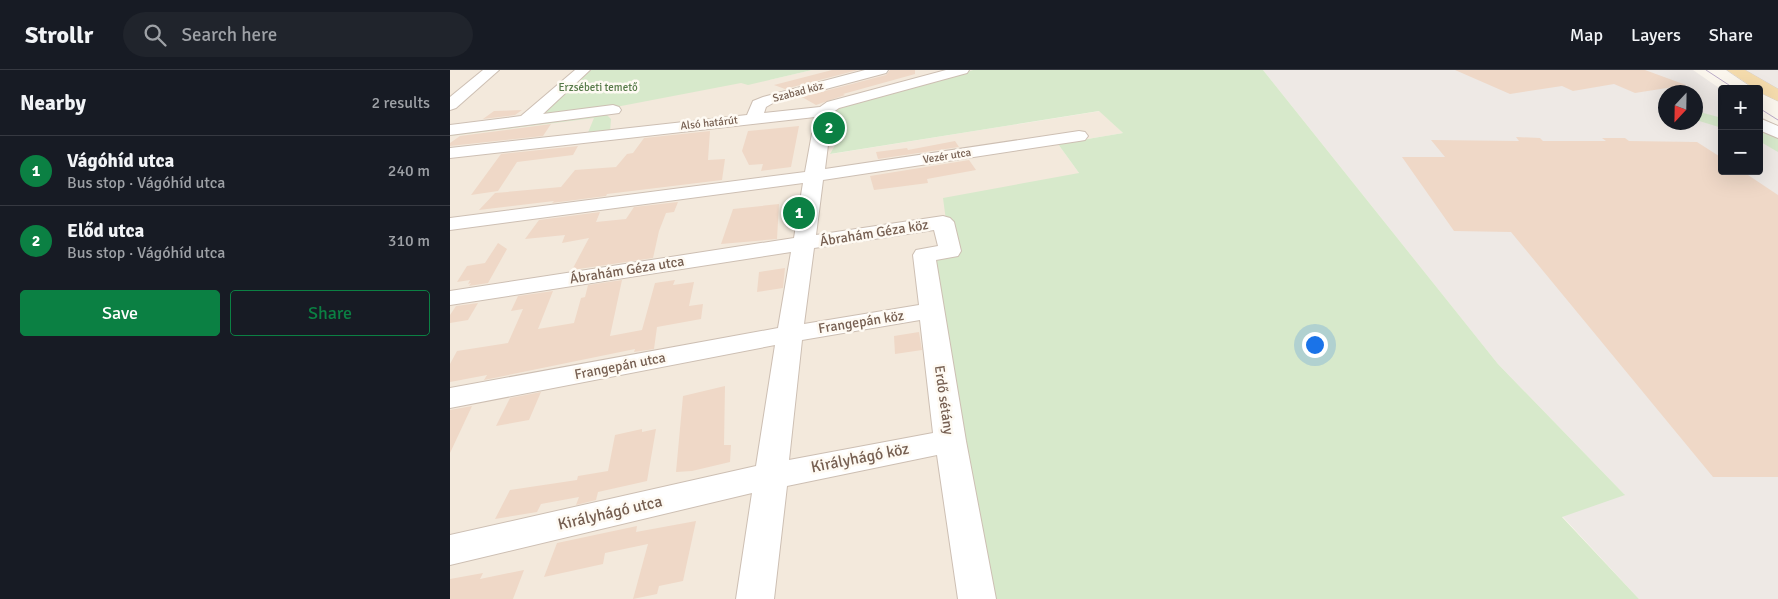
<!DOCTYPE html>
<meta charset="utf-8">
<style>
:root{--surface:#171b24;--page:#20242c;--text:#f1f3f6;--muted:#9ea1a6;--line:#363941;--accent:#0b8043}
body{margin:0;font-family:Signika,sans-serif;background:var(--page);color:var(--text)}
.controls{position:absolute;right:15px;top:15px;display:grid;overflow:hidden;border-radius:5px;box-shadow:0 5px 20px #0002}
.controls button{width:45px;height:45px;display:grid;place-items:center;padding:0;border:0;border-bottom:1px solid var(--line);background:var(--surface);color:var(--text);font:25px sans-serif}
.compass{position:absolute;left:1208px;top:15px;width:45px;height:45px;border-radius:50%;background:var(--surface);box-shadow:0 5px 20px #0002;rotate:202deg}
.you{position:absolute;left:864px;top:274px;width:18px;height:18px;margin:-12px;border:4px solid #fff;border-radius:50%;background:#1a73e8;box-shadow:0 0 0 8px #1a73e833}
.badge{display:grid;place-items:center;width:32px;height:32px;border-radius:50%;background:var(--accent);color:#fff;font-size:16px;font-weight:700}
.pin{position:absolute;translate:-50% -50%;border:2px solid #fff;box-shadow:0 1px 5px #0006}
.list{margin:0;padding:0;list-style:none}
h2{display:flex;justify-content:space-between;align-items:center;height:65px;margin:0;padding:0 20px;font-size:21px}
h2 small{font-size:16px;font-weight:400;color:var(--muted)}
.list li{display:grid;grid-template-columns:32px 1fr auto;gap:15px;align-items:center;box-sizing:border-box;height:70px;padding:0 20px;border-top:1px solid var(--line)}
.list b{display:block;font-size:19px;white-space:nowrap}
.list p{margin:0;font-size:16px;white-space:nowrap;color:var(--muted)}
.list em{font-size:16px;font-style:normal;color:var(--muted)}
.actions{display:flex;gap:10px;padding:15px 20px}
.actions a{flex:1;padding:11px 0;border:1px solid var(--accent);border-radius:5px;text-align:center;font-size:18px;color:var(--accent)}
.actions .main{background:var(--accent);color:#fff}
.icon{flex:none;width:28px;height:28px;fill:none;stroke:currentColor;stroke-width:2;stroke-linecap:round;stroke-linejoin:round}
.map{position:relative;flex:none;width:1328px;height:529px;overflow:hidden}
header{display:flex;align-items:center;gap:30px;box-sizing:border-box;height:70px;padding:0 25px;background:var(--surface);border-bottom:1px solid var(--line)}
header strong{font-size:24px}
nav{display:flex;gap:28px;margin-inline-start:auto;font-size:18px}
.search{width:350px;height:45px;background:var(--page);display:flex;align-items:center;gap:12px;box-sizing:border-box;padding:0 18px;border-radius:28px;color:var(--muted);font-size:19px}
main{display:flex}
aside{flex:1;background:var(--surface)}
.map>svg:first-child{display:block}
.residential{fill:#f3e9dc}
.industrial{fill:#eee9e5;fill-rule:evenodd}
.green{fill:#d7e9cb}
.building{fill:#efd8c7}
.lines{fill:none;stroke-linecap:round;stroke-linejoin:round}
.minor-casing{stroke:#cdbfb3;stroke-width:2}
.major-casing{stroke:#d9d2ce;stroke-width:1}
.minor{fill:#fff;fill-rule:evenodd}
.major{fill:#f4dbac;fill-rule:evenodd}
.tram{stroke:#baaac6;stroke-width:1}
.labels{text-anchor:middle;dominant-baseline:central;stroke-width:5;stroke-linejoin:round;paint-order:stroke}
.far-park-label{font-size:11px;fill:#567a49;stroke:#fefaf3}
.far-street-label{font-size:11px;fill:#765f51;stroke:#fefaf3}
.street-label{font-size:14px;fill:#765f51;stroke:#fefaf3}
.near-street-label{font-size:16px;fill:#765f51;stroke:#fefaf3}
</style>
<header>
<strong>Strollr</strong>
<div class="search"><svg class="icon" aria-label="search" viewBox="0 0 24 24"><circle cx="10" cy="10" r="6"/><path d="M15 15l6 6"/></svg>Search here</div>
<nav><a>Map</a><a>Layers</a><a>Share</a></nav>
</header>
<main>
<aside>
<h2>Nearby<small>2 results</small></h2>
<ul class="list">
<li><span class="badge">1</span><div><b>Vágóhíd utca</b><p>Bus stop · Vágóhíd utca</p></div><em>240 m</em></li>
<li><span class="badge">2</span><div><b>Előd utca</b><p>Bus stop · Vágóhíd utca</p></div><em>310 m</em></li>
</ul>
<div class="actions"><a class="main">Save</a><a>Share</a></div>
</aside>
<div class="map">
<svg width="1328" height="529" viewBox="0 0 1328 529">
<rect width="100%" height="100%" fill="#fbf6ed"/>
<path class="residential" d="M0,0h141l-49,43 216,-39 11,6 43,-10h161l-139,42 8,21 -11,21 269,-43 23,22 -65,11 21,29 -123,79 27,347h-533z"/>
<g class="industrial">
<path d="M813,0h430l29,20v81h37v-56l19,12v472h-139l-77,-83 62,-22 -126,-130zM1216,22h30v30h-30z"/>
<path d="M1294,0h34v20z"/>
</g>
<g class="green">
<path d="M141,0h221l-64,15 -7,-2 -146,28 -52,4 2,-2 -4,1z"/>
<path d="M523,0h290l235,294 127,131 -63,22 77,82h-662l-53,-344 26,-4 -7,-53 136,-25 -21,-29 65,-11 -24,-22 -269,43 12,-21 -8,-22 5,-4z"/>
<path d="M1246,41l26,7v10l-26,-8z"/>
<path d="M156,44l5,5 -1,13 -23,3 7,-17 -144,18v-3z"/>
<path d="M1309,59l19,9v14l-19,-11z"/>
</g>
<g class="building">
<path d="M382,0h26l-73,19 -11,-4z"/>
<path d="M440,0h25v4l-72,20 2,1 -29,10 -14,-8 84,-22z"/>
<path d="M1005,0h190l41,15 -51,8 -21,-9 -41,7 -11,-5 -52,8z"/>
<path d="M72,40l-7,5 -32,4 11,-8z"/>
<path d="M101,54l-8,12 -93,10v-3l10,-7z"/>
<path d="M349,56l-8,41 -30,4 2,-7 -14,1 -7,-14 6,-20z"/>
<path d="M260,61l-2,29 17,-1 -3,21 -115,14 -1,2 -54,7 2,-2 -75,9 16,-17 66,-6 14,-17 41,-3 11,-13 6,-1 11,-15z"/>
<path d="M1066,67l24,1 3,3h63l-4,-3h23l4,3 68,1 25,16v13h20l36,24v282h-65l-202,-245 -57,-1 -52,-74h43l-14,-17 88,1z"/>
<path d="M505,71l4,6 -81,12 -2,-7 31,-4 1,2z"/>
<path d="M128,76l-5,9 -56,7 -19,29 -27,4 30,-41z"/>
<path d="M519,90l7,10 -49,9 1,4 -54,7 -4,-14z"/>
<path d="M228,132l-4,10 -8,1 -7,18 -6,27 -81,12 17,-32 -27,5 3,-8 -40,4 14,-19 61,-8 -4,10 30,-3 8,-12z"/>
<path d="M329,134l-2,35 -56,5 12,-35z"/>
<path d="M48,173l9,6 -19,34 -19,3 2,-3 -3,1 2,-4 -13,2 10,-16 18,-3z"/>
<path d="M335,198l-2,20 -26,4 2,-20z"/>
<path d="M172,210l-12,56 32,-6 13,-47 20,-3 -2,5 21,-3 -5,24 14,-2 -2,15 -44,8 -3,22 -20,3 1,-3 -151,31 3,-5 -37,7v-18l7,-13 51,-8 15,-34 -12,2 7,-15 35,-5 -15,38 36,-6 7,-25 4,-1 3,-12z"/>
<path d="M28,233l-10,17 -18,3v-8l6,-9z"/>
<path d="M469,262l3,18 -27,4 -1,-18z"/>
<path d="M275,316l-1,59h7l-1,17 -38,9 -16,1 7,-76z"/>
<path d="M91,322l-12,28 -33,6 14,-28z"/>
<path d="M22,336l-22,47v-43z"/>
<path d="M192,359v3l14,-3 -9,52 -49,11 -2,8 -20,5 3,-8 -38,7 -4,8 -42,7 15,-29 67,-10 1,-4 30,-5 7,-36z"/>
<path d="M246,451l-13,60 -24,5 -2,8 -24,5 15,-55 -43,9 -2,11 -59,13 13,-34 80,-17 -1,6z"/>
<path d="M74,500l-11,29h-63v-20l33,-6 -3,6z"/>
</g>
<g class="lines">
<g class="minor-casing">
<g id="minor">
<path d="M33,0h16l-43,38 -6,2v-13z"/>
<path d="M125,0h15l-47,44 70,-9 6,2 2,3 -2,3 -169,22v-10l71,-9z"/>
<path d="M415,0h23l-2,3 -113,30 -7,4 -2,6 56,-6 7,-5 119,-32h23l-2,3 -128,35 -7,5 -7,56 254,-38 6,1 3,4 -3,4 -6,1 -256,39 -7,55 127,-19 7,2 4,4 7,29 -3,5 -22,4 30,181 30,158h-38l-21,-144 -150,31 -13,113h-38l16,-106 -302,72v-30l306,-69 19,-121 -325,63v-20l328,-60 13,-76 -341,53v-14l344,-53 9,-55 -353,47v-12l355,-46 10,-55 -365,41v-10l297,-33 6,-14 10,-4zM484,160l4,16 -22,4 -3,5 6,50 -115,19 10,-76zM470,250l13,113 -144,27 13,-120z"/>
<path d="M1309,48l19,8v12l-19,-8z"/>
</g>
</g>
<g class="major-casing">
<path id="major" d="M1277,0h18l33,19v12l-19,-9v-3h-4z"/>
</g>
<use href="#minor" class="minor"/>
<use href="#major" class="major"/>
<g class="tram">
<path d="M1256,0l29,19"/>
<path d="M1309,38l19,12"/>
</g>
</g>
<g class="labels">
<g class="far-park-label">
<text x="148" y="17">Erzsébeti temető</text>
</g>
<g class="far-street-label">
<text transform="translate(348 22) rotate(-15)">Szabad köz</text>
<text transform="translate(259 53) rotate(-6)">Alsó határút</text>
<text transform="translate(497 86) rotate(-9)">Vezér utca</text>
</g>
<g class="street-label">
<text transform="translate(424 163) rotate(-9)">Ábrahám Géza köz</text>
<text transform="translate(177 200) rotate(-9)">Ábrahám Géza utca</text>
<text transform="translate(411 252) rotate(-9)">Frangepán köz</text>
<text transform="translate(170 296) rotate(-11)">Frangepán utca</text>
<text transform="translate(494 330) rotate(82)">Erdő sétány</text>
</g>
<g class="near-street-label">
<text transform="translate(410 388) rotate(-11)">Királyhágó köz</text>
<text transform="translate(160 443) rotate(-13)">Királyhágó utca</text>
</g>
</g>
</svg>
<div class="controls">
<button>+</button>
<button>−</button>
</div>
<svg class="compass" viewBox="-18 -18 36 36"><path d="M0-13l5 13h-10z" fill="#e53935"/><path d="M0 13l5-13h-10z" fill="#9ea1a6"/></svg>
<div class="you"></div>
<div class="pin badge" style="left:349px;top:143px">1</div>
<div class="pin badge" style="left:379px;top:58px">2</div>
</div>
</main>
